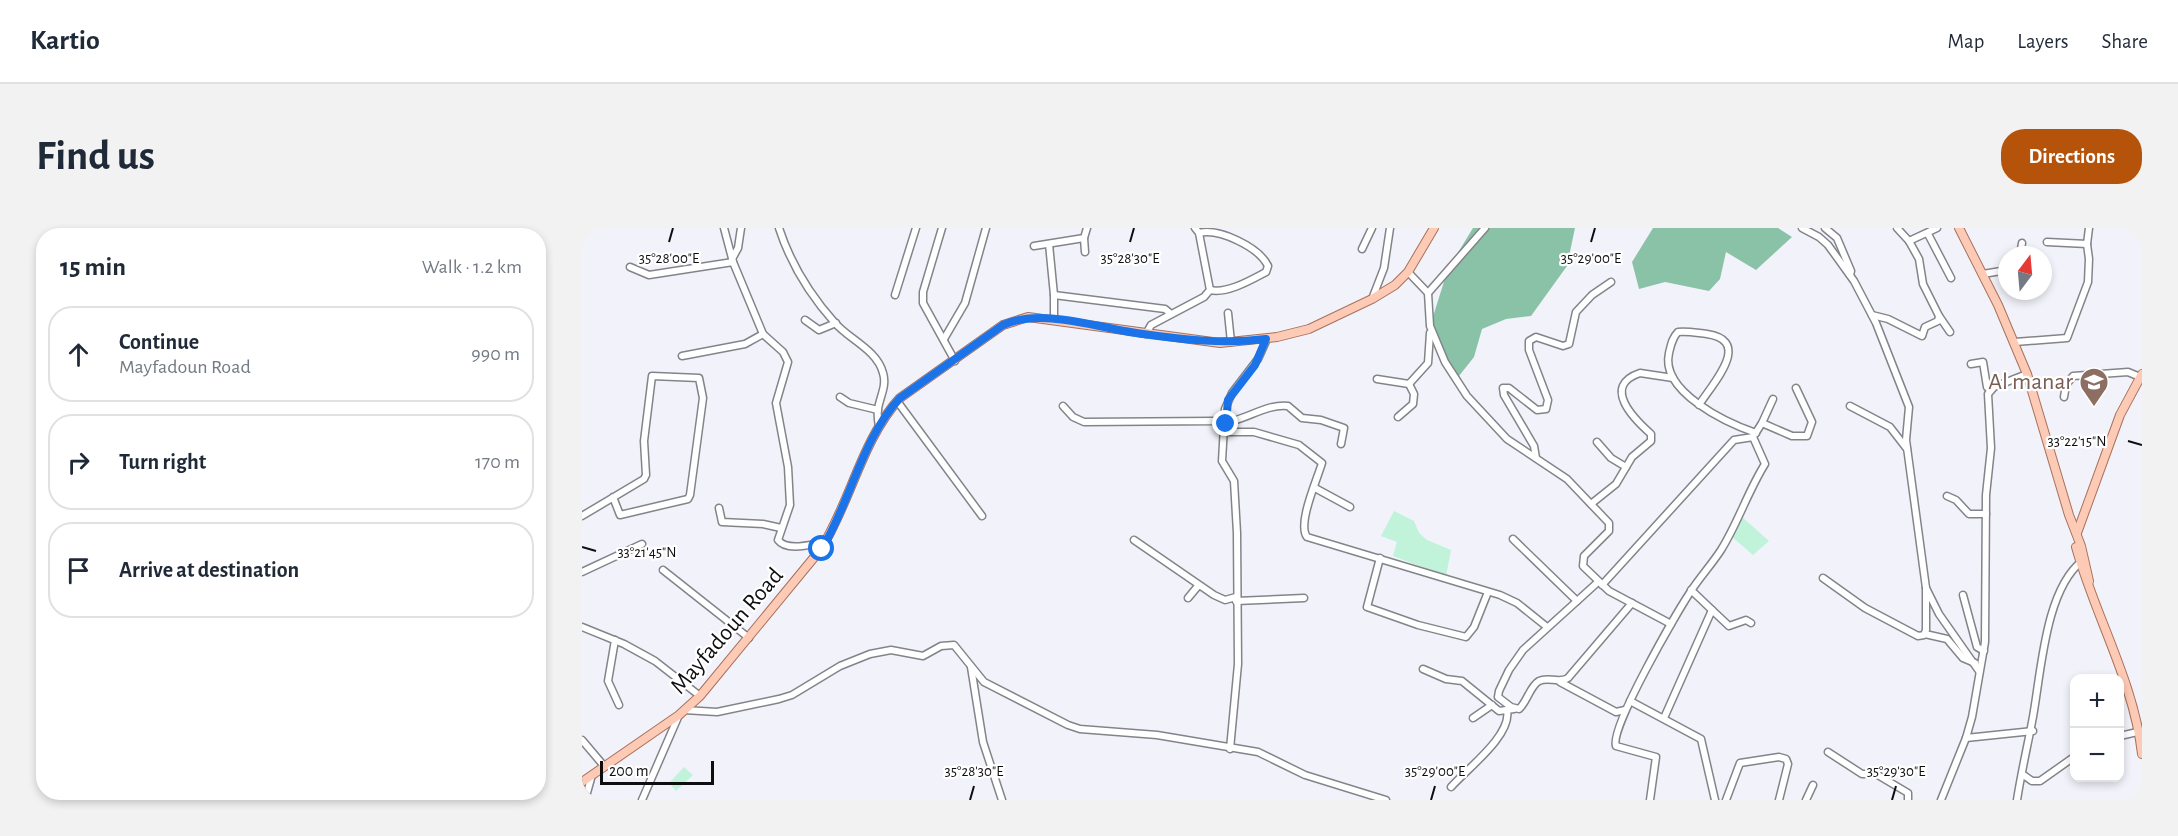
<!DOCTYPE html>
<meta charset="utf-8">
<style>
:root{--surface:#fff;--page:#f2f2f3;--text:#1f2937;--muted:#747a83;--line:#e0e1e3;--accent:#b45309}
body{margin:0;font-family:"Alegreya Sans",sans-serif;background:var(--page);color:var(--text)}
.controls{position:absolute;right:18px;bottom:18px;display:grid;overflow:hidden;border-radius:12px;box-shadow:0 3px 9px #0003}
.controls button{width:54px;height:54px;display:grid;place-items:center;padding:0;border:0;border-bottom:2px solid var(--line);background:var(--surface);color:var(--text);font:30px sans-serif}
.compass{position:absolute;left:1416px;top:18px;width:54px;height:54px;border-radius:50%;background:var(--surface);box-shadow:0 3px 9px #0003;rotate:16deg}
.scale{position:absolute;left:18px;bottom:15px;width:114px;box-sizing:border-box;padding-left:6px;border:3px solid #0e0e10;border-top:0;font-size:16px;line-height:21px;white-space:nowrap;color:#0e0e10;-webkit-text-stroke:4px #fff;paint-order:stroke}
.stop{position:absolute;width:18px;height:18px;margin:-14px;border:4px solid #1a73e8;border-radius:50%;background:#fff}
.stop.end{background:#1a73e8;border-color:#fff;box-shadow:0 2px 6px #0008}
.list{margin:0;padding:0;list-style:none}
h2{display:flex;justify-content:space-between;align-items:center;height:78px;margin:0;padding:0 24px;font-size:26px}
h2 small{font-size:20px;font-weight:400;color:var(--muted)}
.list li{display:grid;grid-template-columns:39px 1fr auto;gap:18px;align-items:center;box-sizing:border-box;height:96px;margin:0 12px 12px;padding:0 12px;border:2px solid var(--line);border-radius:24px}
.list b{display:block;font-size:22px;white-space:nowrap}
.list p{margin:0;font-size:20px;white-space:nowrap;color:var(--muted)}
.list em{font-size:20px;font-style:normal;color:var(--muted)}
.icon{flex:none;width:33px;height:33px;fill:none;stroke:currentColor;stroke-width:2;stroke-linecap:round;stroke-linejoin:round}
.map{position:relative;flex:none;width:1560px;height:572px;overflow:hidden;border-radius:24px}
header{display:flex;align-items:center;gap:36px;box-sizing:border-box;height:84px;padding:0 30px;background:var(--surface);border-bottom:2px solid var(--line)}
header strong{font-size:28px}
nav{display:flex;gap:33px;margin-inline-start:auto;font-size:21px}
.intro{display:flex;align-items:center;justify-content:space-between;box-sizing:border-box;height:144px;padding:0 36px}
h1{margin:0;font-size:42px}
.button{padding:15px 27px;border-radius:24px;background:var(--accent);color:#fff;font-size:21px;font-weight:700}
main{display:flex;gap:36px;padding:0 36px}
aside{flex:1;background:var(--surface);border-radius:24px;box-shadow:0 3px 9px #0003}
.map>svg:first-child{display:block}
.green{fill:#c1f2da}
.forest{fill:#8ac2a7}
.lines{fill:none;stroke-linecap:round;stroke-linejoin:round}
.minor-casing{stroke:#83848a;stroke-width:9}
.major-casing{stroke:#a8715b;stroke-width:10}
.minor{stroke:#fff;stroke-width:6}
.major{stroke:#fdcab5;stroke-width:8}
.route{stroke:#1a73e8;stroke-width:8}
.ticks{fill:none;stroke:#0e0e10;stroke-width:2}
.labels{text-anchor:middle;dominant-baseline:central;stroke-width:4.5;stroke-linejoin:round;paint-order:stroke}
.education-label{font-size:24px;fill:#785e54;stroke:#fff;text-anchor:end}
.street-label{font-size:24px;fill:#0e0e10;stroke:#fff}
.ticks-label{font-size:15px;text-anchor:middle;fill:#0e0e10;stroke:#fff;stroke-width:4.5;stroke-linejoin:round;paint-order:stroke}
</style>
<header>
<strong>Kartio</strong>
<nav><a>Map</a><a>Layers</a><a>Share</a></nav>
</header>
<div class="intro"><h1>Find us</h1><a class="button">Directions</a></div>
<main>
<aside>
<h2>15 min<small>Walk · 1.2 km</small></h2>
<ul class="list">
<li><svg class="icon" aria-label="ahead" viewBox="0 0 24 24"><path d="M12 20V5M6 11l6-6 6 6"/></svg><div><b>Continue</b><p>Mayfadoun Road</p></div><em>990 m</em></li>
<li><svg class="icon" aria-label="right" viewBox="0 0 24 24"><path d="M7 20v-9h11M14 6l5 5-5 5"/></svg><div><b>Turn right</b></div><em>170 m</em></li>
<li><svg class="icon" aria-label="arrive" viewBox="0 0 24 24"><path d="M6 21V4h12l-3 4 3 4H6"/></svg><div><b>Arrive at destination</b></div></li>
</ul>
</aside>
<div class="map">
<svg width="1560" height="572" viewBox="0 0 1560 572">
<rect width="100%" height="100%" fill="#f2f3fa"/>
<g class="green">
<path d="M812,283l20,10 5,12 8,7 24,10 -5,26 -53,-20 4,-14 -16,-6z"/>
<path d="M1160,289l27,24 -16,14 -21,-18z"/>
<path d="M102,539l9,8 -17,16 -7,-8z"/>
</g>
<g class="forest">
<path d="M891,0h102l-8,38 -36,50 -25,3 -24,10 -8,28 -19,24 -25,-55 18,-57z"/>
<path d="M1071,0h125l14,9 -36,33 -30,-18 -6,27 -11,12 -44,-9 -26,7 -7,-27z"/>
</g>
<g class="lines">
<g class="minor-casing">
<g id="minor">
<path d="M142,0l9,34 30,72 20,18 5,10 -12,41 12,64 2,38 -12,35c9,12 34,4 48,2"/>
<path d="M197,0c12,37 30,66 56,95 15,17 42,27 48,50 4,13 -3,23 -5,36 -1,6 0,12 1,18"/>
<path d="M360,0l-19,64v11l32,58"/>
<path d="M1220,0l17,9 9,8 26,36 22,42 33,84 -3,33 20,148 13,26 40,57"/>
<path d="M1243,0l12,10 14,33 -1,4"/>
<path d="M617,5c20,-5 60,14 69,33l-2,6c-15,8 -39,22 -56,18"/>
<path d="M1346,6l23,44"/>
<path d="M502,10l1,14"/>
<path d="M1327,13l28,-13"/>
<path d="M1465,14l40,2 2,-16"/>
<path d="M467,16l5,51v24"/>
<path d="M452,18l50,-8 3,-10"/>
<path d="M780,21l10,-21"/>
<path d="M1438,27l2,-12"/>
<path d="M150,31l6,-11 3,-20"/>
<path d="M48,39l19,8 84,-13"/>
<path d="M826,44l20,21 2,33 15,36 22,34 40,43 60,40 42,44v8l-25,25 -1,10 26,25 62,33"/>
<path d="M1401,46l24,-4"/>
<path d="M846,65l57,-65"/>
<path d="M313,67l21,-67"/>
<path d="M472,67l111,14 6,5"/>
<path d="M790,71l12,-31 6,-40"/>
<path d="M646,85l3,29"/>
<path d="M1290,87l16,4 34,17 3,-9 13,-6 1,-5 -16,-32 -4,-25 -10,-18 -12,-13"/>
<path d="M1357,88l11,16"/>
<path d="M223,92l14,10 17,-7"/>
<path d="M564,106l5,-9 53,-28 6,-7 -11,-57 -4,-5"/>
<path d="M362,111l21,-36 21,-75"/>
<path d="M1433,114l52,-4 21,-56 1,-23 -2,-15"/>
<path d="M100,128l63,-12 18,-10"/>
<path d="M1389,136l12,-2 4,25 3,3"/>
<path d="M1445,146l-33,13 -6,7 3,54 -5,47 -1,147 -13,75 -6,21 67,-7"/>
<path d="M795,151l32,5 19,-21 2,-30"/>
<path d="M258,169l9,6 29,7"/>
<path d="M1482,169l2,-12 7,-9 55,-4 12,5"/>
<path d="M315,173l85,115"/>
<path d="M1117,177c14,-22 54,-64 8,-71 -10,-1 -19,-3 -29,-2 -6,6 -7,13 -9,21 -9,39 58,70 87,80"/>
<path d="M481,178l10,11 11,5 131,-1c24,6 47,-18 73,-15l14,12 19,2 23,8 -3,16"/>
<path d="M1268,178l40,21 17,22"/>
<path d="M816,189l15,-13 1,-10 -5,-10"/>
<path d="M1180,195l11,-24"/>
<path d="M643,204h29l45,13 23,18c-5,17 -25,61 -15,74l193,58 17,8 30,24"/>
<path d="M1173,206l7,-11 30,13h15l5,-14 -16,-34"/>
<path d="M1015,214l14,16 15,9"/>
<path d="M954,230l-2,-12 -30,-51 -1,-7h6l28,22 9,-1 2,-9 -19,-50v-9l7,-4 27,9 6,-2 7,-32 16,-17 19,-13"/>
<path d="M733,260l35,19"/>
<path d="M1365,268l9,4 13,14h17"/>
<path d="M1009,276l25,-20 16,-27 19,-16v-7c-17,-15 -50,-48 -11,-61l33,5"/>
<path d="M137,280l3,14 41,2 18,4"/>
<path d="M0,288l62,-37 2,-4 -2,-34 8,-65 47,2 4,20 -13,97 -2,4 -68,16 -7,-18"/>
<path d="M931,311l64,62"/>
<path d="M552,312l80,55 11,5 11,-3"/>
<path d="M798,330l-13,49 51,18 48,12 8,-10 14,-35"/>
<path d="M81,342l86,68"/>
<path d="M0,344l60,-28"/>
<path d="M1241,350l42,30 53,28 6,-1 2,-5v-42"/>
<path d="M1016,354l-75,68 -14,20 -10,21 -1,6 13,10 8,2c8,-7 11,-23 20,-28 10,-5 19,3 29,-3l64,-75"/>
<path d="M1020,357l132,-145 19,-3 12,27c-17,27 -27,59 -44,86 -9,14 -21,27 -30,41 -14,21 -82,138 -75,155l40,11 -6,43"/>
<path d="M1109,362l21,20"/>
<path d="M1381,367l14,52 7,4"/>
<path d="M606,370l10,-12"/>
<path d="M654,373l68,-3"/>
<path d="M0,399l42,17 31,17 45,35"/>
<path d="M1343,406l22,5 16,19 12,5"/>
<path d="M33,412l-7,41 11,24"/>
<path d="M389,439l12,75 19,58"/>
<path d="M841,441l23,10 16,2 37,30 15,-2"/>
<path d="M978,454l56,30 9,-2"/>
<path d="M1048,473l71,38 14,61"/>
<path d="M102,482l33,2 62,-13 13,-4 48,-29 30,-12 21,-4 32,6 18,-10 13,-1 30,37 84,43 12,4 77,6 101,17 47,23 81,25"/>
<path d="M891,490l19,-13"/>
<path d="M1082,490l48,-108 17,16 17,-6 5,3"/>
<path d="M1538,508l22,-5"/>
<path d="M0,512l22,26"/>
<path d="M648,521l8,-85 -1,-131 -3,-52 -12,-20 3,-52 7,-16 26,-34 9,-20"/>
<path d="M1246,524l34,22h14l32,19v7"/>
<path d="M1440,546l10,7h8l34,-24"/>
<path d="M869,559c16,-18 61,-52 56,-76"/>
<path d="M3,572l7,-25"/>
<path d="M60,572l37,-85"/>
<path d="M1144,572l14,-37 39,-6 7,2 2,5 -9,36"/>
<path d="M1224,572l7,-15"/>
<path d="M1359,572l25,-62"/>
<path d="M1435,572c4,-26 10,-52 15,-78 9,-45 12,-131 50,-161"/>
</g>
</g>
<g class="major-casing">
<g id="major">
<path d="M1377,0l39,77 29,69 42,141 12,31 8,35"/>
<path d="M1495,305l43,-118 22,-41"/>
<path d="M1494,319c19,69 58,135 66,207"/>
<path d="M0,554l97,-67 21,-19 121,-147c30,-48 41,-110 79,-151l103,-73 25,-8 192,26 57,-6 32,-8 63,-30 23,-14 13,-13 26,-44"/>
</g>
</g>
<use href="#minor" class="minor"/>
<use href="#major" class="major"/>
</g>
<g class="lines">
<path class="route" d="M240,321c28,-47 41,-112 78,-151l103,-73c39,-18 98,4 140,9 42,6 81,10 123,5l-11,26 -27,35 -2,24"/>
</g>
<path class="ticks" d="M87,14l4,-14M548,14l4,-14M1009,14l4,-14M1546,213l14,4M0,319l14,4M388,572l4,-14M849,572l4,-14M1310,572l4,-14"/>
<defs>
<g id="university-pin" transform="scale(1.5)"><path d="M0 17L-7.5 6A9.5 9.5 0 1 1 7.5 6Z" fill="#8d6e63" stroke="#fff"/><path d="M0-5L7-2L0 1L-7-2ZM-4 1L0 2.5L4 1V4Q0 6-4 4Z" fill="#fff"/></g>
</defs>
<g fill-rule="evenodd">
<use href="#university-pin" x="1512" y="154"/>
</g>
<g class="labels">
<g class="education-label">
<text x="1491" y="154">Al manar</text>
</g>
<g class="street-label">
<text transform="translate(145 403) rotate(-49)">Mayfadoun Road</text>
</g>
</g>
<g class="ticks-label">
<text x="87" y="35">35°28'00"E</text>
<text x="548" y="35">35°28'30"E</text>
<text x="1009" y="35">35°29'00"E</text>
<text x="1495" y="218">33°22'15"N</text>
<text x="65" y="329">33°21'45"N</text>
<text x="392" y="548">35°28'30"E</text>
<text x="853" y="548">35°29'00"E</text>
<text x="1314" y="548">35°29'30"E</text>
</g>
</svg>
<div class="controls">
<button>+</button>
<button>−</button>
</div>
<svg class="compass" viewBox="-18 -18 36 36"><path d="M0-13l5 13h-10z" fill="#e53935"/><path d="M0 13l5-13h-10z" fill="#747a83"/></svg>
<div class="scale">200 m</div>
<div class="stop" style="left:240px;top:321px"></div>
<div class="stop end" style="left:644px;top:196px"></div>
</div>
</main>
